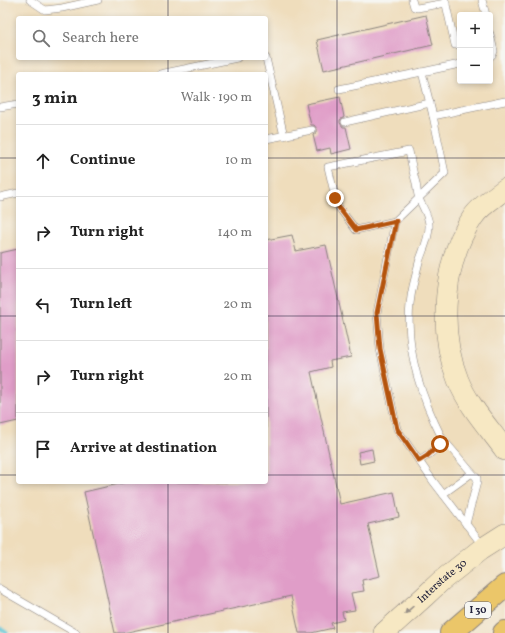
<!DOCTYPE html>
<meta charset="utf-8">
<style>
:root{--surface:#fff;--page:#f2f2f2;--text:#222;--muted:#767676;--line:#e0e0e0}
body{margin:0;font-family:Vollkorn,serif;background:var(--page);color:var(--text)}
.controls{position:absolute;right:12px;top:12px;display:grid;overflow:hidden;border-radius:4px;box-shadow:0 2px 6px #0003}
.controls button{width:36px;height:36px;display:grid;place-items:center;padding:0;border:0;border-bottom:1px solid var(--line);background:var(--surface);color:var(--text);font:20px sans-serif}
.stop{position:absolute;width:12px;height:12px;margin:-9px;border:3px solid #b45309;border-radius:50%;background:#fff}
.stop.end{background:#b45309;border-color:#fff;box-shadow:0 1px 4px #0008}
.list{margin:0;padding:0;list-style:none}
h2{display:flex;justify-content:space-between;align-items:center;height:52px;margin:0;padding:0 16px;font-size:17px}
h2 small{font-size:13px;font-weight:400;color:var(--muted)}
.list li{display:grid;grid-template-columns:26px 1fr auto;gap:12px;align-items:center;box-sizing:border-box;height:72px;padding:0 16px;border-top:1px solid var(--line)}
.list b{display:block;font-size:15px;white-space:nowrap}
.list em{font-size:13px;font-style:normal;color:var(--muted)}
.icon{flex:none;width:22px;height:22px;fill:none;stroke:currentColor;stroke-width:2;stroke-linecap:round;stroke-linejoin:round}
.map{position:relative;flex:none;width:505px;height:633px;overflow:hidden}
.search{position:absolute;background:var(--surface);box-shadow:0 2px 6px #0003;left:16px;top:16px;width:252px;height:44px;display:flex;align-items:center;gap:10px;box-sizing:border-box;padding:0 14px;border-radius:4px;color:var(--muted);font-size:15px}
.panel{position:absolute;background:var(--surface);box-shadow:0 2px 6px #0003;left:16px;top:72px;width:252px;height:412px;border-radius:4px}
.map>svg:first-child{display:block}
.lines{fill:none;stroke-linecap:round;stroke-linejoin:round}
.stream{stroke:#5ac4d5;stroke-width:3.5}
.building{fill:#e09dc8}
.service-casing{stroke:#88807c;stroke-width:8}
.secondary-casing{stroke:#88807c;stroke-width:22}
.motorway-casing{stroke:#88807c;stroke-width:24}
.service{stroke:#fff;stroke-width:7}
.secondary{stroke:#f7e8c3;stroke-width:21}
.motorway{stroke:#ebc669;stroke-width:22}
.oneway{fill:#978f86}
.route{stroke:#b45309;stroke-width:5}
.grid{fill:none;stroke:#22223b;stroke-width:1;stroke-opacity:0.55}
.labels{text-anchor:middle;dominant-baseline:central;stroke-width:4;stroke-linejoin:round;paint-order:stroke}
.shield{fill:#f6f6f2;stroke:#626272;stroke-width:1}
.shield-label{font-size:10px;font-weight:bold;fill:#22223b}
.street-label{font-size:11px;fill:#22223b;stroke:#f6f6f2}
</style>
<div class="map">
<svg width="505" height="633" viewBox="0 0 505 633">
<rect width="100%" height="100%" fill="#f6f6f2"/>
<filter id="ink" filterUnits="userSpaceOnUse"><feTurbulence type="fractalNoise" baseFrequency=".025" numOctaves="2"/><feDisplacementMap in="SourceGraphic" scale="8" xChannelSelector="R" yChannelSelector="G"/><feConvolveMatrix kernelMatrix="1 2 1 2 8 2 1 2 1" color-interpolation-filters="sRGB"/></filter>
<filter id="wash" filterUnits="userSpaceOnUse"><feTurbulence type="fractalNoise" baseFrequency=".012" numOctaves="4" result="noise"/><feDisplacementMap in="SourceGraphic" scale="16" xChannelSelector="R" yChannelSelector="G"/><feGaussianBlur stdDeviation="0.9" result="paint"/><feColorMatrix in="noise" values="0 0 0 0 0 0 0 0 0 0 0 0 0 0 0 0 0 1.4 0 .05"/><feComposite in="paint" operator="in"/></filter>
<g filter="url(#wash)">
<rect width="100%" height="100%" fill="#efddbc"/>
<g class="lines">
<path class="stream" d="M0,628l7,5"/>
</g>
<g id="blocks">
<g class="building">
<path d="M426,15l7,30 -109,25 -7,-30z"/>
<path d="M340,97l4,20 -4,3v3l3,4h3l5,22 -20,5 -1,-6 -13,3 -4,-16 4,-3v-3l-3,-4h-3l-5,-21z"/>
<path d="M292,235l4,16 30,-6 25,112 -21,4 1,6 -20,5 29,132 54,-12 5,25 -31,7 12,52 -18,4 2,11 -13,2 4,17 -13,2 2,8 -13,3 2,5 -22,5h-12l-8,-37 -168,37h-8l-31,-141 43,-10h139v-242z"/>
<path d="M18,249v172l-18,4v-172z"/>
<path d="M372,449l2,12 -14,3 -2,-12z"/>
</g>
</g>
</g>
<g filter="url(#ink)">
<use href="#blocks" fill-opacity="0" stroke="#88807c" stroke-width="1"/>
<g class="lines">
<g class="service-casing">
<g id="service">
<path d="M30,0l15,10 17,-2 36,-8"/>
<path d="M412,0l2,7 3,1 29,-5"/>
<path d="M445,0l10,45"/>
<path d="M482,0l4,15"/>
<path d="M490,34l4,17 -1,3 -3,3"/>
<path d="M266,58l18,78"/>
<path d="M422,72l38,-8"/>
<path d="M160,74l77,-16"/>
<path d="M339,89l83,-17 11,44"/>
<path d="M0,107l18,-3"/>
<path d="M345,122l85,-19"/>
<path d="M266,139l46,-9"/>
<path d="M0,197l18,-4"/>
<path d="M395,221l-39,9 -19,-25 -9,-38 81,-16c2,11 4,22 7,32 1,5 1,11 3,15 3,9 9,16 10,26 1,12 -6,26 -10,38 -2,8 -4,16 -6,24 -12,52 5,105 29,152 -4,11 -13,17 -23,23"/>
<path d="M442,438l30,35"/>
<path d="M443,494l29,-21 5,5v4l-11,42"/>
<path d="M483,546l-50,-65 -36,-52 -17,-80 -3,-36 18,-92 50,-48 -12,-57 72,-15"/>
<path d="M0,589l76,44"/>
</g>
</g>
<g class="secondary-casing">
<g id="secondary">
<path d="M505,189c-10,8 -25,17 -32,28 -30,44 -35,113 -15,163 10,25 31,48 47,70"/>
<path id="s1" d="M384,633l41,-37 16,-15 39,-31 25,-16"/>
</g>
</g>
<g class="motorway-casing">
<g id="motorway">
<path d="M451,633l54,-47"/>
<path d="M504,633l1,-1"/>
</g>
</g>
<use href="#service" class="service"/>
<use href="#secondary" class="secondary"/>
<use href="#motorway" class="motorway"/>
</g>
<defs><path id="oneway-solid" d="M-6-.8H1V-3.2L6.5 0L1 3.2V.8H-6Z"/></defs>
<use class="oneway" href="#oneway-solid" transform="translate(409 610) rotate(138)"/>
</g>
<g class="lines" filter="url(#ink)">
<path class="route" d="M335,198l2,7 19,25 40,-9 -19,92 3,36 17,80 22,32 8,-5 13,-12"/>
</g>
<path class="grid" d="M168,0v18M337,0v633M168,58v16M0,158h18M266,158h239M0,316h18M266,316h239M0,475h18M266,475h239M168,482v151"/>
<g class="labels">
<rect class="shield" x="465" y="602" width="26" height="16" rx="3"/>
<g class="shield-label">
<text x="478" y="610">I 30</text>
</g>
<g class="street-label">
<text stroke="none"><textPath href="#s1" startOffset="78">Interstate 30</textPath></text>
</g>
</g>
</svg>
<div class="controls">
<button>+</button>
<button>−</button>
</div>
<div class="stop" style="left:440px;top:444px"></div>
<div class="stop end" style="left:335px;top:198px"></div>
<div class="search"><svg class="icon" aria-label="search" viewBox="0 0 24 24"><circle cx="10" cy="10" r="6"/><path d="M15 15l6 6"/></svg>Search here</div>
<section class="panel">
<h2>3 min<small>Walk · 190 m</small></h2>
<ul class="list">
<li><svg class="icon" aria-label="ahead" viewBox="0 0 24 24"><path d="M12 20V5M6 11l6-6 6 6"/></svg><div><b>Continue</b></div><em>10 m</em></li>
<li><svg class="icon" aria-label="right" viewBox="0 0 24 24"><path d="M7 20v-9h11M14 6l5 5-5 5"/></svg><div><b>Turn right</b></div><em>140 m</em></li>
<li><svg class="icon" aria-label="left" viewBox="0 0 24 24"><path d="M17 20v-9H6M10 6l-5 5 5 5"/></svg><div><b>Turn left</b></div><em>20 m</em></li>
<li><svg class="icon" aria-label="right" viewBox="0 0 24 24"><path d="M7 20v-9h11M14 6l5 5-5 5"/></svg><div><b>Turn right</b></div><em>20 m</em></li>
<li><svg class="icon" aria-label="arrive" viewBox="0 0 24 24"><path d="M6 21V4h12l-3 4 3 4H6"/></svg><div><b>Arrive at destination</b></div></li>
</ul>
</section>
</div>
